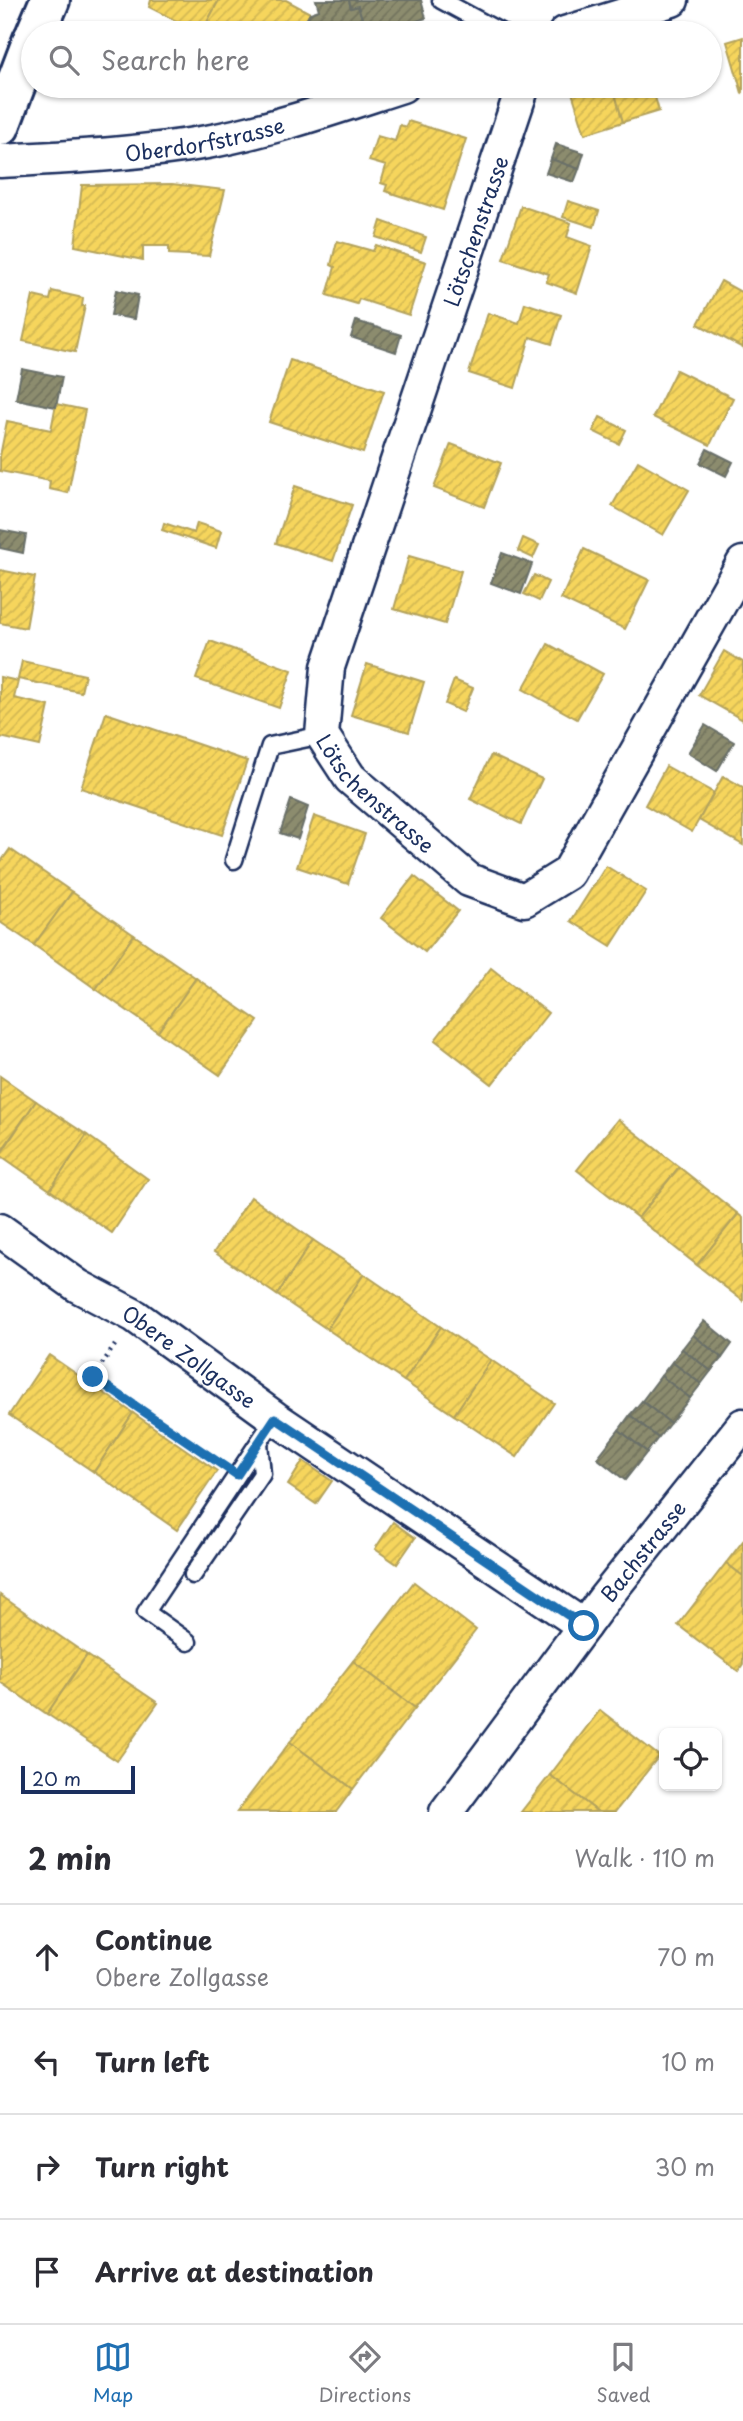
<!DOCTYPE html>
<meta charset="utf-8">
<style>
:root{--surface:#fff;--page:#f7f7f7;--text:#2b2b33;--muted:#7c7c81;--line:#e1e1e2;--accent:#1f6fb2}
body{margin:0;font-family:"Playpen Sans",sans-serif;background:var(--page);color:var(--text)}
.controls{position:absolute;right:21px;bottom:21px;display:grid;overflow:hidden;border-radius:10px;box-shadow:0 2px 5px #0004}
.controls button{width:63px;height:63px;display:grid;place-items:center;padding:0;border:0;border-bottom:2px solid var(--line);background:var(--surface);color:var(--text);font:35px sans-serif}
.scale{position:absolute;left:21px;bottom:18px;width:114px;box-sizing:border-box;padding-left:7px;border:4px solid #1b2f5e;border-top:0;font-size:19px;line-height:24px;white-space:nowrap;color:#1b2f5e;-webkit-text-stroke:5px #fff;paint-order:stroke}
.stop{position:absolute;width:21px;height:21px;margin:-16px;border:5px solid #1f6fb2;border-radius:50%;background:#fff}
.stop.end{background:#1f6fb2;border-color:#fff;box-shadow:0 2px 7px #0008}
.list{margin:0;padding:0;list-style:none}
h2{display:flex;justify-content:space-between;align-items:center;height:91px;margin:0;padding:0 28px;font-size:30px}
h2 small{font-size:23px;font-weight:400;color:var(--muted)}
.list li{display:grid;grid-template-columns:46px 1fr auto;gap:21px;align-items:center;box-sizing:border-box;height:105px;padding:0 28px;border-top:2px solid var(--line)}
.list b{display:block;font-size:26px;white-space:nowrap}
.list p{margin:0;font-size:23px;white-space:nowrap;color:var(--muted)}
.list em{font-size:23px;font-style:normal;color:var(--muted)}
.icon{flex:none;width:38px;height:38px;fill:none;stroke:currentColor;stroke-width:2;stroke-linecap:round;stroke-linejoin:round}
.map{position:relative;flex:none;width:743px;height:1812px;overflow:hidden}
.search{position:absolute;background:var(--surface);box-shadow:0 2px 5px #0004;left:21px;right:21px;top:21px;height:77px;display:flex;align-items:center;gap:18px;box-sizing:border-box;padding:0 24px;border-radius:38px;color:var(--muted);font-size:26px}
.sheet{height:511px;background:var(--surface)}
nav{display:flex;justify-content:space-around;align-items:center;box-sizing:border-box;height:98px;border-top:2px solid var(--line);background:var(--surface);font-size:19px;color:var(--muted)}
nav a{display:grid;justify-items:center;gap:4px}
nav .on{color:var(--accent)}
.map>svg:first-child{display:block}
.homes{fill:url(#homes-hatch);stroke:#b4a35d;stroke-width:2}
.industry{fill:url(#industry-hatch);stroke:#6a7069;stroke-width:2}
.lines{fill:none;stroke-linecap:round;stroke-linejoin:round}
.service-casing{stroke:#1b2f5e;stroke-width:21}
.minor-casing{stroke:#1b2f5e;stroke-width:37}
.tertiary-casing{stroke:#1b2f5e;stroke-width:44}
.path{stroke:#1b2f5e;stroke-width:4.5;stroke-dasharray:2 5;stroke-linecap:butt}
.service{stroke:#fff;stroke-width:16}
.minor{stroke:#fff;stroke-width:32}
.tertiary{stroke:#fff;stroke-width:38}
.route{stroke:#1f6fb2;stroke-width:9}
.labels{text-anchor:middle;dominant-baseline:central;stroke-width:7;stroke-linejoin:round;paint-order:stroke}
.street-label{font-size:21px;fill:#1b2f5e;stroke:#fff}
</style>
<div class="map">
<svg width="743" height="1812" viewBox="0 0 743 1812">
<defs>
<pattern id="homes-hatch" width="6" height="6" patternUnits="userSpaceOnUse" patternTransform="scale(1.75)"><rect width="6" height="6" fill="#f6d55c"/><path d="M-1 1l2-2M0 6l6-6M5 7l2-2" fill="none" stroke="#d2b752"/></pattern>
<pattern id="industry-hatch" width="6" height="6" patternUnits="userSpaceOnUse" patternTransform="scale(1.75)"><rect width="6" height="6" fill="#8c8c6e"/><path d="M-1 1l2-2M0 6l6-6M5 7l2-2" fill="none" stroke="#72735e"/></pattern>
</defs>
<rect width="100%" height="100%" fill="#fff"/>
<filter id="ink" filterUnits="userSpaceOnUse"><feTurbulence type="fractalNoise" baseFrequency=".0143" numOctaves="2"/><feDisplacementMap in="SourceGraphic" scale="14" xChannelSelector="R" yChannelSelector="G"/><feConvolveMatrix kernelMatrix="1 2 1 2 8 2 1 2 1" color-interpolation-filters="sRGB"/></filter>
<g filter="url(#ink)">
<g class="homes">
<path d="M151,0h68l-15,28 -15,-7 -3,5 -37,-19z"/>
<path d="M219,0h67l24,13 -11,20h-85l-10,-5z"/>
<path d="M679,24l2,9h-20l-1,-4z"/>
<path d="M743,37v55l-1,1 -15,-51z"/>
<path d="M570,86h43l10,36 -38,12z"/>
<path d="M613,86h39l7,25 -36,11z"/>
<path d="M408,121l58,18 -23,71 -58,-19 2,-6 -6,-2 5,-17 -17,-5 8,-25 18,5 5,-16 6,2z"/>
<path d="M172,184l53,6 -16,66 -40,-2v-8h-26v14l-68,-14 7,-61z"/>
<path d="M568,201l31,10 -5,16 -31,-10z"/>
<path d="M521,206l50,17 -4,14 25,9 -15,47 -31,-11 3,-8 -46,-15z"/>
<path d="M381,221l45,16 -5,15 -45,-15z"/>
<path d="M337,241l36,10 3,-6 50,17 -17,53 -50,-16 -2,5 -30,-9 8,-28 -4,-2z"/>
<path d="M721,281l22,12v55l-45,-24z"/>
<path d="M52,291l31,7 -1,8h3l-10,46 -52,-11 10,-45 17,4z"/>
<path d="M525,303l36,12 -9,29 -22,-7 -15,51 -46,-15 19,-60 31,10z"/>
<path d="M290,360l94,31 -21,62 -94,-31z"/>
<path d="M676,370l57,28 -23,47 -57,-28z"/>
<path d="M56,404l29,6 -17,83 -19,-4 1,-8 -50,-10v-15l7,-35 44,9z"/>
<path d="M600,417l26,13 -7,14 -26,-13z"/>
<path d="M451,444l50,19 -17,44 -50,-19z"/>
<path d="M638,461l51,29 -26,45 -51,-29z"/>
<path d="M295,486l57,19 -19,56 -57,-18z"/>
<path d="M164,523l30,10 3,-10 24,8 -5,17 -54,-18z"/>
<path d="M523,538l16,7 -6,13 -15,-7z"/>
<path d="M584,549l65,31 -24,49 -64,-30z"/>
<path d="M409,556l52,15 -16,53 -51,-15z"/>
<path d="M0,570l35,7 -9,51 -26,-5z"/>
<path d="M534,575l14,7 -9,19 -15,-7z"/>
<path d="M210,641l82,29 -13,38 -83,-29z"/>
<path d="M548,644l55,30 -26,45 -54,-30z"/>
<path d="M724,651l19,11v58l-44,-25z"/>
<path d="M22,661l63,14 -4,17 -63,-13z"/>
<path d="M367,664l57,18 -15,50 -58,-17z"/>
<path d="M0,677l18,4 -4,17 35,8 -9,40 -40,-9z"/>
<path d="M454,680l19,8 -10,24 -18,-8z"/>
<path d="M106,713l141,48 -25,74 -141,-47z"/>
<path d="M491,755l51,24 -21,45 -51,-25z"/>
<path d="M666,766l48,27 -22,39 -47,-27z"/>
<path d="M723,776l20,11v58l-44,-25z"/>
<path d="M314,816l51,18 -17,50 -51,-17z"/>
<path d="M10,849l62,43 -38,53 -34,-23v-59z"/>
<path d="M606,866l40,25 -35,55 -40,-25z"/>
<path d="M414,876l44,35 -33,41 -44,-34z"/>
<path d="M72,892l62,43 -38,54 -62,-44z"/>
<path d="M134,935l62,43 -38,54 -62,-43z"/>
<path d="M491,968l57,45 -56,71 -57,-44z"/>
<path d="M196,978l62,43 -38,54 -62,-43z"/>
<path d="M0,1076l36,25 -36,52z"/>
<path d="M36,1101l51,34 -37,55 -50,-35z"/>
<path d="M618,1119l61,48 -41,51 -61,-48z"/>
<path d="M87,1135l61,44 -36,54 -62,-43z"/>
<path d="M679,1167l59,47 -41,51 -59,-47z"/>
<path d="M251,1197l62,43 -36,55 -63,-43z"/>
<path d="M738,1214l5,4v83l-46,-36z"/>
<path d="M313,1240l51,34 -37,55 -50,-34z"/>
<path d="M364,1274l77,53 -37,54 -77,-52z"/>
<path d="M441,1327l50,33 -37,55 -50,-34z"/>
<path d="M49,1355l84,58 -39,59 -85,-57z"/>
<path d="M491,1360l63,43 -37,54 -63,-42z"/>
<path d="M133,1413l84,58 -40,59 -83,-58z"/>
<path d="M303,1461l29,20 -16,23 -28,-19z"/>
<path d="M393,1522l22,16 -18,26 -22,-15z"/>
<path d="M743,1541v35l-17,-13z"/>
<path d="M726,1563l17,13v88l-5,7 -60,-46z"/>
<path d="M414,1582l62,48 -61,78 -62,-47z"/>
<path d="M0,1595l87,60 -40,59 -47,-32z"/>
<path d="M87,1655l71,48 -41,58 -70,-47z"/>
<path d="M353,1661l62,47 -62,81 -63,-47z"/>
<path d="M600,1710l59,46 -44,56h-17l-48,-37z"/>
<path d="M290,1742l63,47 -17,23h-99z"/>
<path d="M550,1775l48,37h-77z"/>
</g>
<g class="industry">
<path d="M316,0h33l2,8 7,-2 9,27h-65l-1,-3 9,-17 9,-3z"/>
<path d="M349,0h72l5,18 -47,15h-12l-9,-27 -7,2z"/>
<path d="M556,144l28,9 -5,16 -28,-10z"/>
<path d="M551,159l28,10 -5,13 -28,-9z"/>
<path d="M116,290l22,5 -4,24 -23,-4z"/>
<path d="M356,321l45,14 -5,17 -45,-15z"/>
<path d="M22,369l40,8 -6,30 -40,-8z"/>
<path d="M707,449l26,13 -7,14 -26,-13z"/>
<path d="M0,530l26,5 -3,18 -23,-5z"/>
<path d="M502,553l30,11 -11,30 -30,-11z"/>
<path d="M705,725l29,17 -17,29 -29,-18z"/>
<path d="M291,800l17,7 -10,32 -18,-6z"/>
<path d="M704,1321l28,23 -10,14 -29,-23z"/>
<path d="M693,1335l29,23 -11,13 -29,-22z"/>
<path d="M682,1349l29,22 -10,13 -29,-22z"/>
<path d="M672,1362l29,22 -11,14 -29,-22z"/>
<path d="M661,1376l29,22 -20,25 -28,-22z"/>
<path d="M642,1401l28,22 -12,15 -28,-23z"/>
<path d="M630,1415l28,23 -11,14 -28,-22z"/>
<path d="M619,1430l28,22 -22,28 -28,-22z"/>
</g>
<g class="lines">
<g class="service-casing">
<g id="service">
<path d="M441,0l61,33"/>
<path d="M234,860l36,-114 52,-11"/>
<path d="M193,1575l69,-101 -3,-31"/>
<path d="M188,1642l-42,-30 129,-194"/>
</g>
</g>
<g class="minor-casing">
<g id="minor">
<path d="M565,33l107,-33"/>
<path id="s1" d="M523,86l-195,581 -6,68 28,43 119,102 55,20 44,-27 175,-310"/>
<path id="s2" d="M0,161c69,-4 139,-7 207,-19 65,-12 133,-36 195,-56"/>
<path id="s3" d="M0,1230l78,56 57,30 140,102 309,208"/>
<path id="s4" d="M446,1812l158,-213 139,-174"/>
</g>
</g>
<g class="tertiary-casing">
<g id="tertiary">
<path d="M36,33l14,-33"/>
<path d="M0,126l33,-87"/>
</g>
</g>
<path class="path" d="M115,1345l-22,32 123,84"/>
<use href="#service" class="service"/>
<use href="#minor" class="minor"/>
<use href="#tertiary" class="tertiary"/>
</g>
</g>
<g class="lines" filter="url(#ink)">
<path class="route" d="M93,1377l144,98 38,-57 309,208"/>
</g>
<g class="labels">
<g class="street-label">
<text stroke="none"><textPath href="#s2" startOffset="206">Oberdorfstrasse</textPath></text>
<text transform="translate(475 231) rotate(-71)">Lötschenstrasse</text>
<text stroke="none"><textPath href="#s1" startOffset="761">Lötschenstrasse</textPath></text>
<text stroke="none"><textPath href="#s3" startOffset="228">Obere Zollgasse</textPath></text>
<text stroke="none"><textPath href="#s4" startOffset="327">Bachstrasse</textPath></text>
</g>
</g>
</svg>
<div class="controls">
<button><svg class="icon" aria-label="locate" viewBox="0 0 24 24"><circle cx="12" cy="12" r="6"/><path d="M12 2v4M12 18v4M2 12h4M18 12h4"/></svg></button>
</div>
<div class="scale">20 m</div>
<div class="stop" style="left:584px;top:1626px"></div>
<div class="stop end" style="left:93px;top:1377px"></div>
<div class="search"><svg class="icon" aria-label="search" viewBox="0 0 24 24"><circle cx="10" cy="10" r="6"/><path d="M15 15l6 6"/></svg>Search here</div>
</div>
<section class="sheet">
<h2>2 min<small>Walk · 110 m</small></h2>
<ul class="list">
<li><svg class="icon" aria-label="ahead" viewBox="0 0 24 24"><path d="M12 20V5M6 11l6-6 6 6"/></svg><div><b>Continue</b><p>Obere Zollgasse</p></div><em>70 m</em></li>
<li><svg class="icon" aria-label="left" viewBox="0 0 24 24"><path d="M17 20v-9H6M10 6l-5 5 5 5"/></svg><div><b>Turn left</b></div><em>10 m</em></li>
<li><svg class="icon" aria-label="right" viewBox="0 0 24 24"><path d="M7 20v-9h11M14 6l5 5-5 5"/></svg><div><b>Turn right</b></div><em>30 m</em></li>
<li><svg class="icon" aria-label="arrive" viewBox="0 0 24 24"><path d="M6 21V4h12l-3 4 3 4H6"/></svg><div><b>Arrive at destination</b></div></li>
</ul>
</section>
<nav>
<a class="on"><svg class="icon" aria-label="map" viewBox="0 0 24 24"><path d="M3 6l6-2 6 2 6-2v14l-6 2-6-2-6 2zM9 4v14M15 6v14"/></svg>Map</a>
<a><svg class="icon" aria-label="directions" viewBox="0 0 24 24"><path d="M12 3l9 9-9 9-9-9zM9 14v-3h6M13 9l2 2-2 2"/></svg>Directions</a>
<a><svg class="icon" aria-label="saved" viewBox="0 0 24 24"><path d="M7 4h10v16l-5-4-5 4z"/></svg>Saved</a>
</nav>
